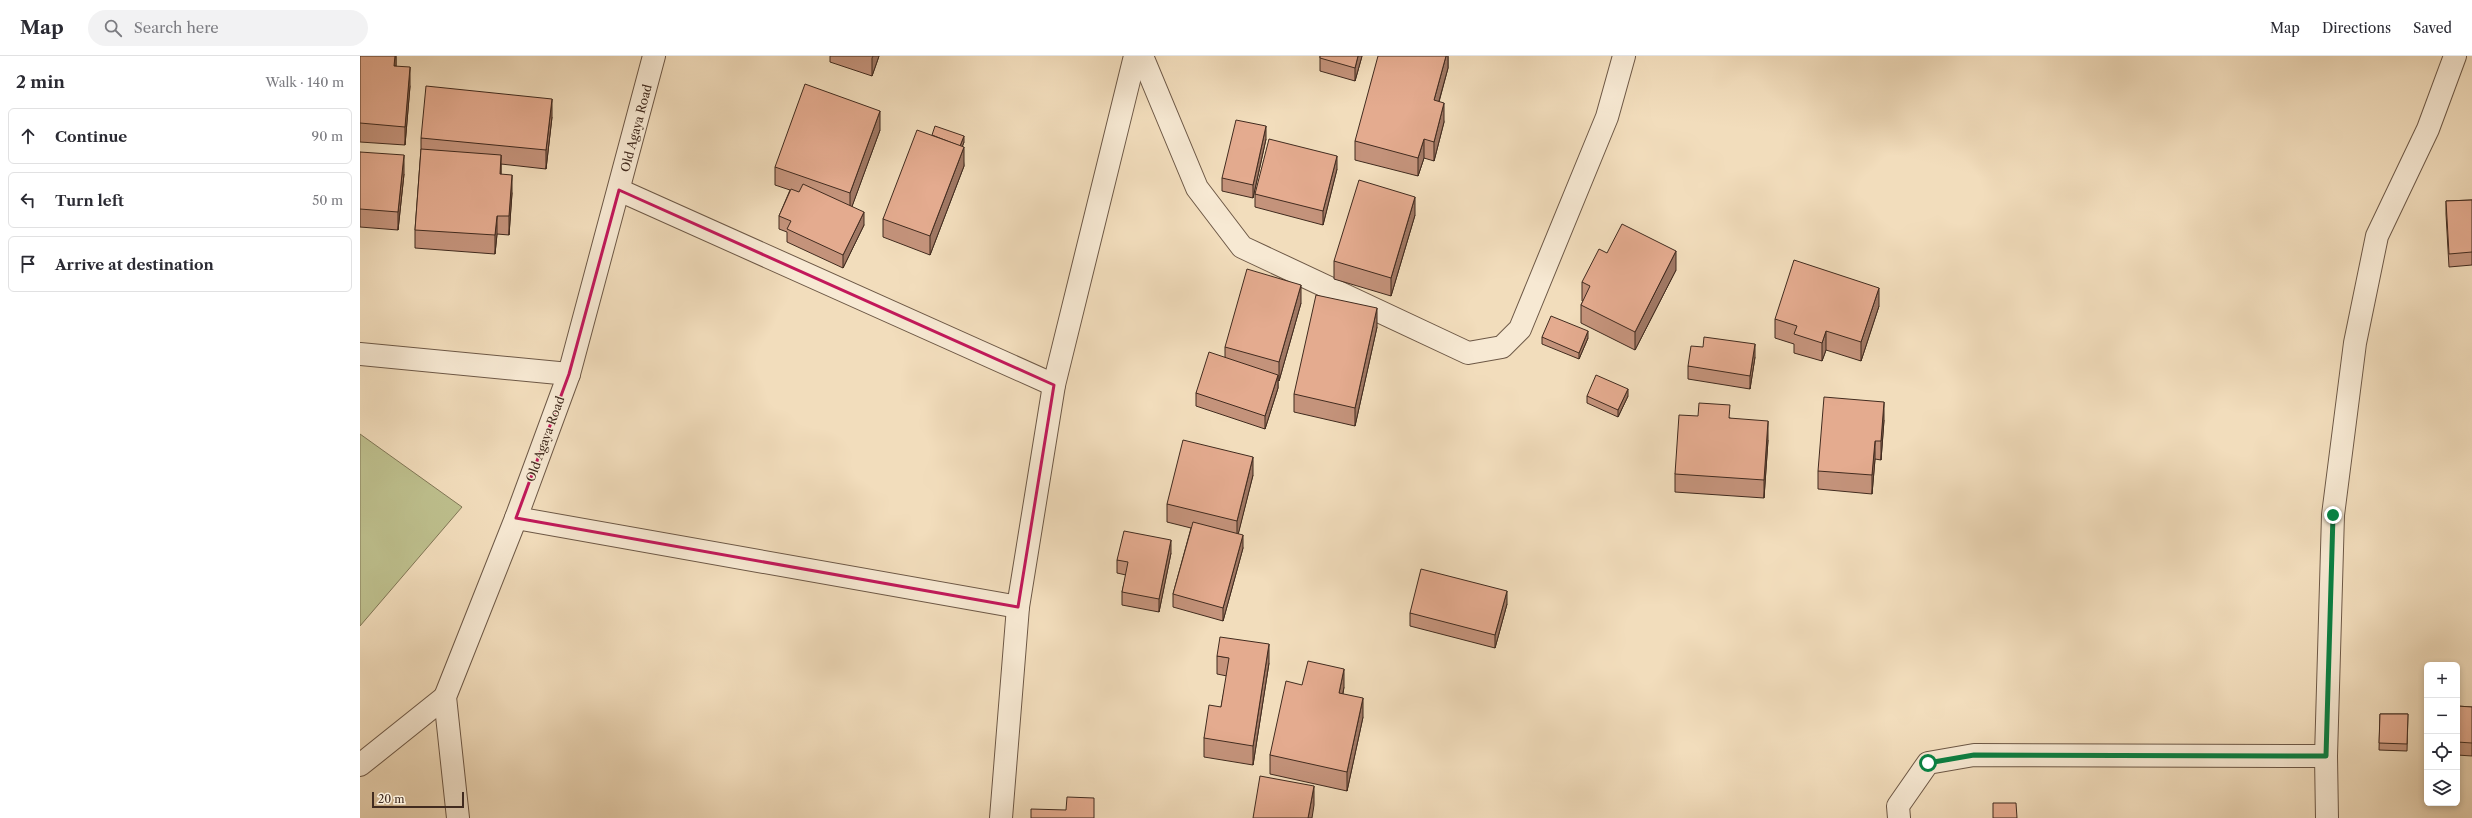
<!DOCTYPE html>
<meta charset="utf-8">
<style>
:root{--surface:#fff;--page:#f2f2f3;--text:#2b2b33;--muted:#7c7c81;--line:#e1e1e2}
body{margin:0;font-family:"Libre Caslon Text",serif;background:var(--page);color:var(--text)}
.controls{position:absolute;right:12px;bottom:12px;display:grid;overflow:hidden;border-radius:6px;box-shadow:0 2px 6px #0003}
.controls button{width:36px;height:36px;display:grid;place-items:center;padding:0;border:0;border-bottom:1px solid var(--line);background:var(--surface);color:var(--text);font:20px sans-serif}
.scale{position:absolute;left:12px;bottom:10px;width:92px;box-sizing:border-box;padding-left:4px;border:2px solid #412b1f;border-top:0;font-size:11px;line-height:14px;white-space:nowrap;color:#412b1f;-webkit-text-stroke:3px #f7e9d3;paint-order:stroke}
.stop{position:absolute;width:12px;height:12px;margin:-9px;border:3px solid #0b8043;border-radius:50%;background:#fff}
.stop.end{background:#0b8043;border-color:#fff;box-shadow:0 1px 4px #0008}
.list{margin:0;padding:0;list-style:none}
h2{display:flex;justify-content:space-between;align-items:center;height:52px;margin:0;padding:0 16px;font-size:17px}
h2 small{font-size:13px;font-weight:400;color:var(--muted)}
.list li{display:grid;grid-template-columns:26px 1fr auto;gap:12px;align-items:center;box-sizing:border-box;height:56px;margin:0 8px 8px;padding:0 8px;border:1px solid var(--line);border-radius:6px}
.list b{display:block;font-size:15px;white-space:nowrap}
.list em{font-size:13px;font-style:normal;color:var(--muted)}
.icon{flex:none;width:22px;height:22px;fill:none;stroke:currentColor;stroke-width:2;stroke-linecap:round;stroke-linejoin:round}
.map{position:relative;flex:none;width:2112px;height:762px;overflow:hidden}
header{display:flex;align-items:center;gap:24px;box-sizing:border-box;height:56px;padding:0 20px;background:var(--surface);border-bottom:1px solid var(--line)}
header strong{font-size:19px}
nav{display:flex;gap:22px;margin-inline-start:auto;font-size:14px}
.search{width:280px;height:36px;background:var(--page);display:flex;align-items:center;gap:10px;box-sizing:border-box;padding:0 14px;border-radius:22px;color:var(--muted);font-size:15px}
main{display:flex}
aside{flex:1;background:var(--surface)}
.map>svg:first-child{display:block}
.green{fill:#bec08e;stroke:#807656}
.lines{fill:none;stroke-linecap:round;stroke-linejoin:round}
.street-casing{stroke:#6d5846;stroke-width:24}
.street{stroke:#f7e9d3;stroke-width:22}
.wall{fill:#c4937b;stroke:#412b1f}
.shaded-wall{fill:#a07864;stroke:#412b1f}
.building{fill:#e4ab8f;stroke:#412b1f}
.route{stroke:#0b8043;stroke-width:5}
.marked{fill:none;stroke:#c2185b;stroke-width:3;stroke-linejoin:round}
.labels{text-anchor:middle;dominant-baseline:central;stroke-width:3;stroke-linejoin:round;paint-order:stroke}
.street-label{font-size:12px;fill:#412b1f;stroke:#f7e9d3}
</style>
<header>
<strong>Map</strong>
<div class="search"><svg class="icon" aria-label="search" viewBox="0 0 24 24"><circle cx="10" cy="10" r="6"/><path d="M15 15l6 6"/></svg>Search here</div>
<nav><a>Map</a><a>Directions</a><a>Saved</a></nav>
</header>
<main>
<aside>
<h2>2 min<small>Walk · 140 m</small></h2>
<ul class="list">
<li><svg class="icon" aria-label="ahead" viewBox="0 0 24 24"><path d="M12 20V5M6 11l6-6 6 6"/></svg><div><b>Continue</b></div><em>90 m</em></li>
<li><svg class="icon" aria-label="left" viewBox="0 0 24 24"><path d="M17 20v-9H6M10 6l-5 5 5 5"/></svg><div><b>Turn left</b></div><em>50 m</em></li>
<li><svg class="icon" aria-label="arrive" viewBox="0 0 24 24"><path d="M6 21V4h12l-3 4 3 4H6"/></svg><div><b>Arrive at destination</b></div></li>
</ul>
</aside>
<div class="map">
<svg width="2112" height="762" viewBox="0 0 2112 762">
<rect width="100%" height="100%" fill="#f2ddbc"/>
<filter id="stains"><feTurbulence type="fractalNoise" baseFrequency=".005" numOctaves="4"/><feColorMatrix values="0 0 0 0 .2 0 0 0 0 .09 0 0 0 0 .02 0 0 0 .5 -.17"/></filter>
<radialGradient id="worn" r=".72"><stop offset=".6" stop-color="#630" stop-opacity="0"/><stop offset="1" stop-color="#630" stop-opacity=".3"/></radialGradient>
<path class="green" d="M0,378l102,73 -102,119z"/>
<g class="lines">
<g class="street-casing">
<g id="street">
<path d="M782,0l55,132 45,59 226,106 34,-6 18,-18 87,-212 17,-61"/>
<path d="M259,134l435,195"/>
<path d="M0,298l209,20"/>
<path d="M156,462l502,89"/>
<path d="M0,709l85,-68"/>
<path d="M98,762l-13,-121 71,-179 53,-144 85,-318"/>
<path d="M641,762l17,-211 36,-222 81,-329"/>
<path d="M1539,762l-1,-12 30,-43 46,-8 352,1"/>
<path d="M1967,762l-1,-62 7,-241 22,-172 22,-107 51,-107 27,-73"/>
</g>
</g>
<use href="#street" class="street"/>
</g>
<g class="wall">
<path d="M0,0h36v10l14,20 -5,59 -45,-3z"/>
<path d="M470,0h49l-7,20 -42,-14z"/>
<path d="M960,0h42l-7,25 -35,-10z"/>
<path d="M1088,0v12l-9,34 5,20 -10,39 -10,-3 -6,18 -63,-16v-19z"/>
<path d="M192,61l-6,52 -45,-5v10l11,19 -3,42 -12,-1 -2,20 -80,-6v-18l6,-81v-11z"/>
<path d="M520,74l-28,76 12,19 -21,43 -56,-26v-10l-8,-3v-13l11,-26 -15,-5v-18z"/>
<path d="M572,79l32,7 -2,5 2,19 -34,89 -47,-18v-18z"/>
<path d="M906,83l-13,59 -31,-7v-13z"/>
<path d="M0,96l44,22 -6,56 -38,-3z"/>
<path d="M977,113l-14,56 -68,-18v-13z"/>
<path d="M2112,144v65l-23,2 -3,-53v-13z"/>
<path d="M1055,159l-24,81 -57,-17v-18z"/>
<path d="M1316,214l-41,80 -54,-27v-18l2,-4h-1v-19z"/>
<path d="M941,247l-22,78 -1,-1v8l-13,41 -69,-23v-13l29,-35v-11z"/>
<path d="M1519,250l-18,55 -35,-11 -4,11 -28,-8v-9l-19,-6v-19z"/>
<path d="M1017,271l-22,99 -61,-14v-18z"/>
<path d="M1182,281l46,1 -9,21 -37,-15z"/>
<path d="M1395,301l-5,32 -62,-10v-13z"/>
<path d="M1227,340h41l-10,21 -31,-14z"/>
<path d="M1338,360l32,2 38,22 -4,58 -89,-6v-18z"/>
<path d="M1524,364l-3,40 -6,-1 -3,35 -54,-5v-18z"/>
<path d="M893,419l-15,59 5,14 -20,73 -50,-14v-13l18,-66 -24,-6v-18z"/>
<path d="M811,497l-12,59 -37,-7v-13l4,-17 -9,-2v-13z"/>
<path d="M1147,548l-12,44 -85,-22v-13z"/>
<path d="M857,600l52,7 -16,102 -49,-8v-19l17,-31 6,-31 -10,-2z"/>
<path d="M942,629l42,2 -1,7 20,23 -16,74 -77,-17v-19z"/>
<path d="M2097,650l15,1v49l-15,-1z"/>
<path d="M2020,658h28l-1,37 -28,-1z"/>
</g>
<g class="shaded-wall">
<path d="M35,0h1v10h-2z"/>
<path d="M513,0h6l-7,20v-18z"/>
<path d="M998,0h4l-7,25v-13z"/>
<path d="M1086,0h2v12l-14,51v-19z"/>
<path d="M50,11v19l-5,59v-18z"/>
<path d="M192,43v18l-6,52v-19z"/>
<path d="M1084,47v19l-10,39v-19z"/>
<path d="M520,55v19l-30,82v-19z"/>
<path d="M906,70v13l-13,59v-13z"/>
<path d="M604,80v6l-7,19v-7z"/>
<path d="M1064,83v19l-6,18v-18z"/>
<path d="M604,91v19l-34,89v-19z"/>
<path d="M44,99v19l-6,56v-18z"/>
<path d="M141,99v18l-1,19v-18z"/>
<path d="M977,100v13l-14,56v-14z"/>
<path d="M152,119v18l-3,42v-19z"/>
<path d="M1055,141v18l-24,81v-18z"/>
<path d="M504,156v13l-21,43v-13z"/>
<path d="M137,160v18l-2,20v-19z"/>
<path d="M1316,195v19l-41,80v-18z"/>
<path d="M941,229v18l-22,78v-19z"/>
<path d="M1519,232v18l-18,55v-19z"/>
<path d="M1017,252v19l-22,99v-18z"/>
<path d="M1228,275v7l-9,21v-6z"/>
<path d="M1466,275v19l-4,11v-18z"/>
<path d="M1395,288v13l-5,32v-13z"/>
<path d="M918,319v13l-13,41v-13z"/>
<path d="M1268,333v7l-10,21v-7z"/>
<path d="M1524,346v18l-3,40v-19z"/>
<path d="M1408,365v19l-4,58v-18z"/>
<path d="M1515,385v18l-3,35v-19z"/>
<path d="M893,401v18l-16,64v-18z"/>
<path d="M883,479v13l-20,73v-13z"/>
<path d="M811,484v13l-12,59v-13z"/>
<path d="M1147,535v13l-12,44v-13z"/>
<path d="M909,588v19l-16,102v-19z"/>
<path d="M984,613v18l-5,25v-19z"/>
<path d="M1003,642v19l-16,74v-19z"/>
<path d="M954,730v19l-2,13h-4z"/>
</g>
<g class="building">
<path d="M0,0h35l-1,10 16,1 -5,60 -45,-4z"/>
<path d="M960,0h38l-3,12 -35,-10z"/>
<path d="M1018,0h68l-12,44 10,3 -10,39 -10,-3 -6,19 -63,-17z"/>
<path d="M445,28l75,27 -30,82 -75,-26z"/>
<path d="M66,30l126,13 -6,51 -125,-12z"/>
<path d="M876,64l30,6 -13,59 -31,-7z"/>
<path d="M575,70l29,10 -4,10 -28,-11z"/>
<path d="M557,74l47,17 -34,89 -47,-17z"/>
<path d="M909,83l68,17 -14,55 -68,-17z"/>
<path d="M61,93l80,6 -1,19 12,1 -3,41h-12l-2,19 -80,-5z"/>
<path d="M0,96l44,3 -6,57 -38,-3z"/>
<path d="M999,124l56,17 -24,81 -57,-17z"/>
<path d="M443,128l61,28 -21,43 -56,-26 4,-8 -12,-5 12,-27 8,3z"/>
<path d="M2112,144v52l-23,2 -3,-53z"/>
<path d="M1262,168l54,27 -41,81 -54,-27 9,-19 -8,-4 17,-33 8,4z"/>
<path d="M1434,204l85,28 -18,54 -35,-11 -4,12 -28,-9 3,-8 -22,-7z"/>
<path d="M887,213l54,16 -22,77 -54,-15z"/>
<path d="M956,239l61,13 -22,100 -61,-14z"/>
<path d="M1191,260l37,15 -9,22 -37,-16z"/>
<path d="M1344,281l51,7 -5,32 -62,-10 3,-20 12,1z"/>
<path d="M849,296l69,23 -13,41 -69,-23z"/>
<path d="M1236,319l32,14 -10,21 -31,-14z"/>
<path d="M1464,341l60,5 -3,39h-6l-3,34 -54,-4z"/>
<path d="M1339,347l31,2 -1,13 39,3 -4,59 -89,-6 4,-59 19,1z"/>
<path d="M823,384l70,17 -16,64 -70,-17z"/>
<path d="M833,466l50,13 -20,73 -50,-14z"/>
<path d="M764,475l47,9 -12,59 -37,-7 6,-30 -11,-2z"/>
<path d="M1061,513l86,22 -12,44 -85,-22z"/>
<path d="M860,581l49,7 -16,102 -49,-8 5,-33 12,2 8,-49 -12,-2z"/>
<path d="M948,605l36,8 -5,24 24,5 -16,74 -77,-17 16,-74 16,4z"/>
<path d="M2097,650l15,1v36l-15,-1z"/>
<path d="M2020,658h28l-1,30 -28,-1z"/>
<path d="M900,720l54,10 -6,32h-55z"/>
<path d="M707,741l27,1v20h-63v-9l35,1z"/>
<path d="M1633,747h23l1,15h-24z"/>
</g>
<g class="lines">
<path class="route" d="M1568,707l46,-8 352,1 7,-241"/>
</g>
<path class="marked" d="M259,134l435,195 -36,222 -502,-89 53,-144z"/>
<g class="labels">
<g class="street-label">
<text transform="translate(276 72) rotate(-75)">Old Agaya Road</text>
<text transform="translate(185 383) rotate(-70)">Old Agaya Road</text>
</g>
</g>
<rect width="100%" height="100%" filter="url(#stains)"/>
<rect width="100%" height="100%" fill="url(#worn)"/>
</svg>
<div class="controls">
<button>+</button>
<button>−</button>
<button><svg class="icon" aria-label="locate" viewBox="0 0 24 24"><circle cx="12" cy="12" r="6"/><path d="M12 2v4M12 18v4M2 12h4M18 12h4"/></svg></button>
<button><svg class="icon" aria-label="layers" viewBox="0 0 24 24"><path d="M12 4l9 5-9 5-9-5zM3 14l9 5 9-5"/></svg></button>
</div>
<div class="scale">20 m</div>
<div class="stop" style="left:1568px;top:707px"></div>
<div class="stop end" style="left:1973px;top:459px"></div>
</div>
</main>
